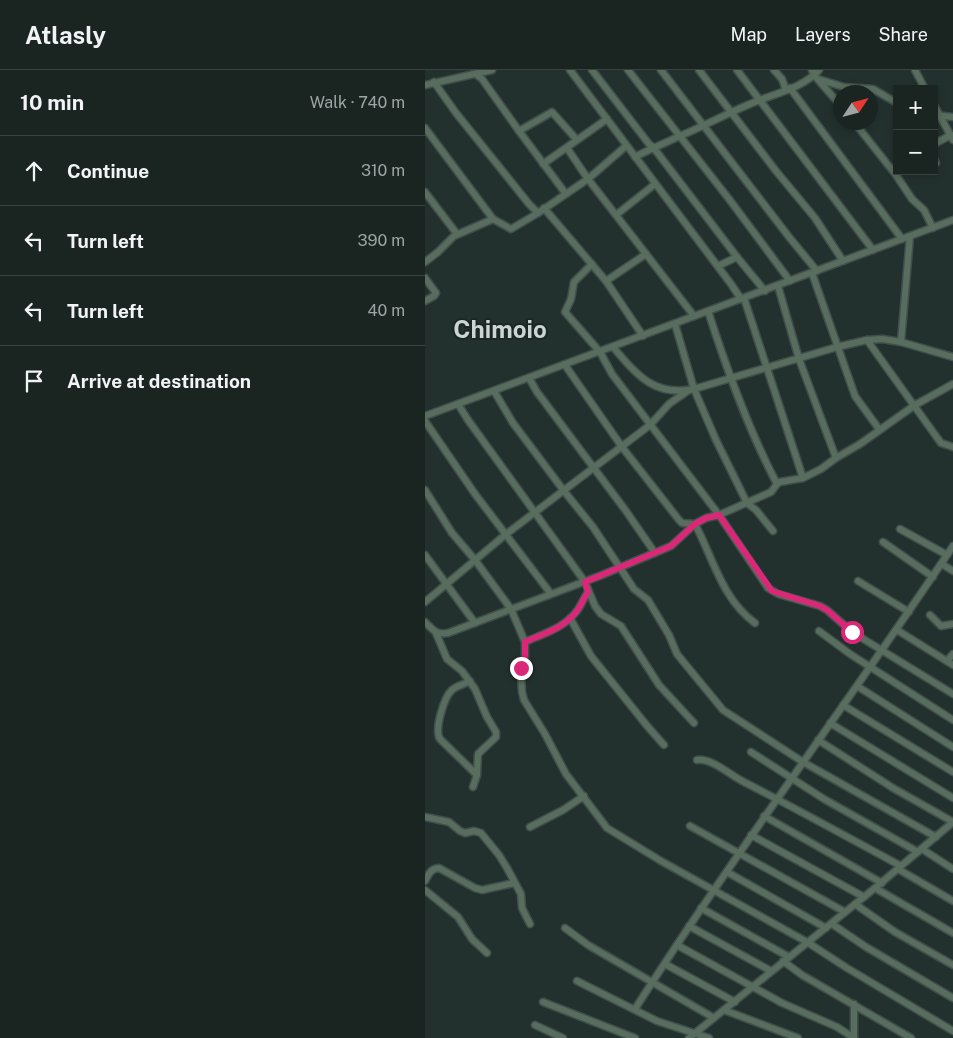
<!DOCTYPE html>
<meta charset="utf-8">
<style>
:root{--surface:#1a2522;--page:#232d2a;--text:#f1f3f6;--muted:#9fa5a5;--line:#384240}
body{margin:0;font-family:"Public Sans",sans-serif;background:var(--page);color:var(--text)}
.controls{position:absolute;right:15px;top:15px;display:grid;overflow:hidden;border-radius:0px;box-shadow:0 2px 8px #0003}
.controls button{width:45px;height:45px;display:grid;place-items:center;padding:0;border:0;border-bottom:1px solid var(--line);background:var(--surface);color:var(--text);font:25px sans-serif}
.compass{position:absolute;left:408px;top:15px;width:45px;height:45px;border-radius:50%;background:var(--surface);box-shadow:0 2px 8px #0003;rotate:54deg}
.stop{position:absolute;width:15px;height:15px;margin:-11px;border:4px solid #db2777;border-radius:50%;background:#fff}
.stop.end{background:#db2777;border-color:#fff;box-shadow:0 1px 5px #0008}
.list{margin:0;padding:0;list-style:none}
h2{display:flex;justify-content:space-between;align-items:center;height:65px;margin:0;padding:0 20px;font-size:21px}
h2 small{font-size:16px;font-weight:400;color:var(--muted)}
.list li{display:grid;grid-template-columns:32px 1fr auto;gap:15px;align-items:center;box-sizing:border-box;height:70px;padding:0 20px;border-top:1px solid var(--line)}
.list b{display:block;font-size:19px;white-space:nowrap}
.list em{font-size:16px;font-style:normal;color:var(--muted)}
.icon{flex:none;width:28px;height:28px;fill:none;stroke:currentColor;stroke-width:2;stroke-linecap:round;stroke-linejoin:round}
.map{position:relative;flex:none;width:528px;height:968px;overflow:hidden}
header{display:flex;align-items:center;gap:30px;box-sizing:border-box;height:70px;padding:0 25px;background:var(--surface);border-bottom:1px solid var(--line)}
header strong{font-size:24px}
nav{display:flex;gap:28px;margin-inline-start:auto;font-size:18px}
main{display:flex}
aside{flex:1;background:var(--surface)}
.map>svg:first-child{display:block}
.lines{fill:none;stroke-linecap:round;stroke-linejoin:round}
.minor-casing{stroke:#414f4c;stroke-width:9}
.minor{stroke:#586d5e;stroke-width:6}
.route{stroke:#db2777;stroke-width:6}
.labels{text-anchor:middle;dominant-baseline:central;stroke-width:4;stroke-linejoin:round;paint-order:stroke}
.town-label{font-size:24px;font-weight:bold;fill:#ccd5d3;stroke:#1a2724}
</style>
<header>
<strong>Atlasly</strong>
<nav><a>Map</a><a>Layers</a><a>Share</a></nav>
</header>
<main>
<aside>
<h2>10 min<small>Walk · 740 m</small></h2>
<ul class="list">
<li><svg class="icon" aria-label="ahead" viewBox="0 0 24 24"><path d="M12 20V5M6 11l6-6 6 6"/></svg><div><b>Continue</b></div><em>310 m</em></li>
<li><svg class="icon" aria-label="left" viewBox="0 0 24 24"><path d="M17 20v-9H6M10 6l-5 5 5 5"/></svg><div><b>Turn left</b></div><em>390 m</em></li>
<li><svg class="icon" aria-label="left" viewBox="0 0 24 24"><path d="M17 20v-9H6M10 6l-5 5 5 5"/></svg><div><b>Turn left</b></div><em>40 m</em></li>
<li><svg class="icon" aria-label="arrive" viewBox="0 0 24 24"><path d="M6 21V4h12l-3 4 3 4H6"/></svg><div><b>Arrive at destination</b></div></li>
</ul>
</aside>
<div class="map">
<svg width="528" height="968" viewBox="0 0 528 968">
<rect width="100%" height="100%" fill="#23312e"/>
<g class="lines">
<g class="minor-casing">
<g id="minor">
<path d="M145,0l161,214 10,15"/>
<path d="M167,0l57,74 4,3 84,110 28,34"/>
<path d="M203,0l101,129 61,82"/>
<path d="M236,0l128,167 28,34"/>
<path d="M274,0l77,101 39,47 28,43"/>
<path d="M312,0l136,180"/>
<path d="M349,0l8,9 4,11"/>
<path d="M387,0l2,5 27,31"/>
<path d="M490,0l10,19"/>
<path d="M52,5l5,4 37,52 47,63"/>
<path d="M393,9l26,8 29,2 24,14"/>
<path d="M9,12l22,31 73,91 9,9 50,-34 38,-33"/>
<path d="M0,15l67,-15"/>
<path d="M365,18l112,151"/>
<path d="M509,35l19,35"/>
<path d="M509,45l19,2"/>
<path d="M429,52l42,53 16,24 12,11 9,18"/>
<path d="M0,58l68,91"/>
<path d="M94,61l33,-19 25,28"/>
<path d="M509,74l17,-9"/>
<path d="M142,78l21,31 106,137"/>
<path d="M210,87c15,-8 30,-14 45,-21 24,-10 46,-22 70,-32 22,-10 52,-15 69,-34"/>
<path d="M509,89l2,4"/>
<path d="M118,94l64,-45"/>
<path d="M0,122l32,42"/>
<path d="M119,138l62,73 37,55"/>
<path d="M191,145l39,-31"/>
<path d="M0,192l13,-10 16,-16 39,-17 18,10 27,-16"/>
<path d="M167,194l-18,18 -3,17 -6,13 35,40 12,22 107,141 49,73 10,6 42,12 7,4 25,22 101,62"/>
<path d="M293,196l19,-9"/>
<path d="M387,203l43,123 24,33"/>
<path d="M0,208l11,15 -2,3 -9,5"/>
<path d="M181,211l40,-27"/>
<path d="M353,216l21,73 37,99"/>
<path d="M319,228l59,180"/>
<path d="M283,241c19,59 40,118 69,173"/>
<path d="M250,254l19,65 22,51 31,63 9,7 17,21"/>
<path d="M442,270l66,92 8,11 12,4"/>
<path d="M476,272l9,-106"/>
<path d="M188,277c24,28 41,50 81,42l143,-42 30,-7 15,-1 19,3 52,15"/>
<path d="M140,295l57,82 57,73 3,3 13,1c18,34 27,75 60,99"/>
<path d="M104,308l8,14 89,119 29,42"/>
<path d="M69,321l19,32 51,68 29,36 41,62 14,11 21,35 8,19 46,56 80,52 133,75"/>
<path d="M33,334l10,16 117,162 10,24 6,8 20,12 38,59 35,38"/>
<path d="M0,346l528,-196"/>
<path d="M0,351l50,73 76,100"/>
<path d="M0,420l27,43 23,27 36,49 14,33v15l-4,19 1,16 2,8 21,34 21,40 41,54 54,33 146,81 40,26 106,63"/>
<path d="M475,459l47,26"/>
<path d="M458,472l50,35"/>
<path d="M0,485l50,68"/>
<path d="M517,494l11,7"/>
<path d="M433,511l51,31"/>
<path d="M0,532l80,-67 145,-110 19,-21 20,-14"/>
<path d="M505,545l11,11 12,-2"/>
<path d="M145,548l21,38 57,71 16,18"/>
<path d="M0,552c8,8 11,13 23,11l154,-58 69,-29 24,-22 11,-6 13,-3 52,-23 6,-8 3,-2 23,-4 18,-9 15,-11 24,-14 55,-39 38,-21"/>
<path d="M472,560l56,35"/>
<path d="M394,561l31,23 103,66"/>
<path d="M11,563l11,26 15,12 13,18 12,28 9,15v5l-18,17 -1,21 -4,12"/>
<path d="M100,572c17,-8 39,-14 51,-30 5,-6 7,-13 12,-20"/>
<path d="M522,591l6,-7"/>
<path d="M45,611c-5,3 -14,5 -18,9 -8,7 -18,40 -12,49l37,36"/>
<path d="M432,616l96,61"/>
<path d="M418,635l110,67"/>
<path d="M405,653l123,75"/>
<path d="M393,670l75,48 60,34"/>
<path d="M326,682l73,47 94,53"/>
<path d="M272,690c15,-2 33,15 47,22 53,27 105,56 157,84"/>
<path d="M339,746l118,67"/>
<path d="M0,747l24,5 11,9 5,2 9,-2 7,2 18,22 8,13 14,26 1,14 8,16"/>
<path d="M265,756l155,86"/>
<path d="M105,757l33,-17 21,-14"/>
<path d="M326,765l113,62"/>
<path d="M497,779l31,20"/>
<path d="M473,799l55,32"/>
<path d="M302,802l99,56"/>
<path d="M0,811c4,-7 5,-12 14,-13l36,20 7,2 32,-7"/>
<path d="M450,818l78,45"/>
<path d="M0,820l33,27 14,22 15,14"/>
<path d="M430,834l40,28 58,33"/>
<path d="M276,838l88,49"/>
<path d="M407,854l34,23 87,51"/>
<path d="M264,856l82,45"/>
<path d="M140,858l23,17 126,73"/>
<path d="M252,875l105,58 55,24 17,11"/>
<path d="M358,891l19,14 109,63"/>
<path d="M240,894l70,38"/>
<path d="M152,911l80,40 52,17"/>
<path d="M118,932l92,36"/>
<path d="M429,934v34"/>
<path d="M210,939c101,-158 214,-307 318,-463"/>
<path d="M299,940l74,28"/>
<path d="M110,955l28,13"/>
<path d="M264,968l186,-150 78,-66"/>
</g>
</g>
<use href="#minor" class="minor"/>
</g>
<g class="lines">
<path class="route" d="M96,598l4,-11v-15c18,-8 39,-14 51,-30 5,-6 7,-13 12,-20l-3,-10 86,-36 24,-22 11,-6 13,-3 53,76 48,15 7,4 25,22"/>
</g>
<g class="labels">
<g class="town-label">
<text x="75" y="259">Chimoio</text>
</g>
</g>
</svg>
<div class="controls">
<button>+</button>
<button>−</button>
</div>
<svg class="compass" viewBox="-18 -18 36 36"><path d="M0-13l5 13h-10z" fill="#e53935"/><path d="M0 13l5-13h-10z" fill="#9fa5a5"/></svg>
<div class="stop" style="left:427px;top:562px"></div>
<div class="stop end" style="left:96px;top:598px"></div>
</div>
</main>
